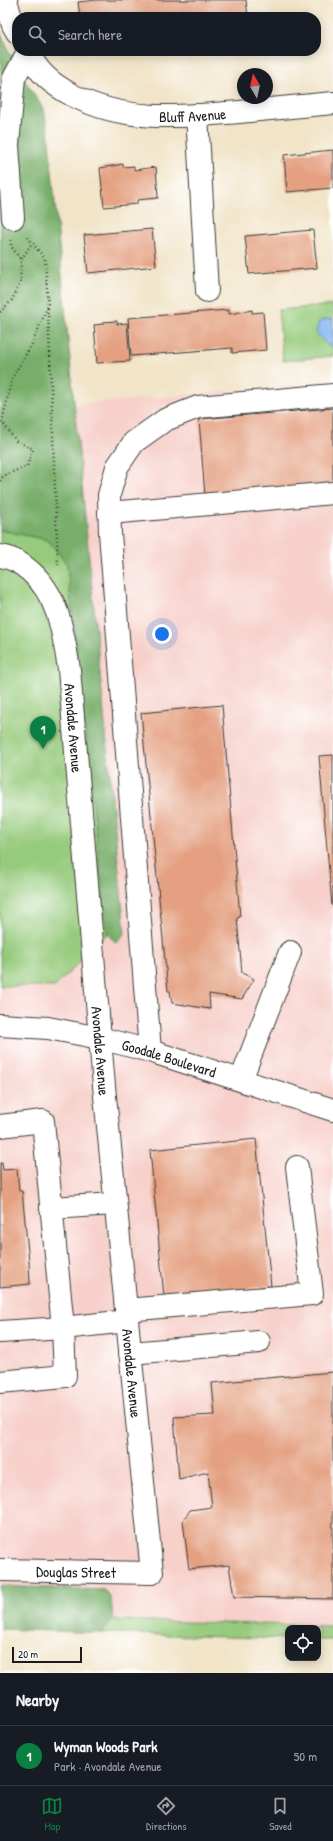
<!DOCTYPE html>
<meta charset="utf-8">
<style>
:root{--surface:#171b24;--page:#242831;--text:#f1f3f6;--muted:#9ea1a6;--line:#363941;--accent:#0b8043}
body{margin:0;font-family:"Patrick Hand",sans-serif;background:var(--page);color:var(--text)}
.controls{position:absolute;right:12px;bottom:12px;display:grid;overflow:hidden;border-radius:8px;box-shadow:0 2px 10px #0003}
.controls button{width:36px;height:36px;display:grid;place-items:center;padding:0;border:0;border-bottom:1px solid var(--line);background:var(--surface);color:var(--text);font:20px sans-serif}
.compass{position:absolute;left:237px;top:68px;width:36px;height:36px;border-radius:50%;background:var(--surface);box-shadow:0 2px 10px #0003;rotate:351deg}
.scale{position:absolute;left:12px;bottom:10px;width:70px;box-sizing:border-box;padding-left:4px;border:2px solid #1c1c1c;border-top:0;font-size:11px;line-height:14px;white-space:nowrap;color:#1c1c1c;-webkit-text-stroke:3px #fff;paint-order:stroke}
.you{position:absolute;left:162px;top:634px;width:14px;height:14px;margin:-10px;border:3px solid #fff;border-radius:50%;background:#1a73e8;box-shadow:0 0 0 6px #1a73e833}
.badge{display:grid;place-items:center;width:26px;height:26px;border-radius:50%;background:var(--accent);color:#fff;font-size:13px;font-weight:700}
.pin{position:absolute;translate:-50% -33px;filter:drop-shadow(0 1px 2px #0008)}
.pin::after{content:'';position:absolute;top:21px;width:14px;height:12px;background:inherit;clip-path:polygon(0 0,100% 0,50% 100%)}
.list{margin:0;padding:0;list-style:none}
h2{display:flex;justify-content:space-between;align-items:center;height:52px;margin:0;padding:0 16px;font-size:17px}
h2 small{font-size:13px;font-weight:400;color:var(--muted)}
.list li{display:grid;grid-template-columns:26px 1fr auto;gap:12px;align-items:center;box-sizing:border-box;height:60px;padding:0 16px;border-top:1px solid var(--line)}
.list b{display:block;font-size:15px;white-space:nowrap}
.list p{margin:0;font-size:13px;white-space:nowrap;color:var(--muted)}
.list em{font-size:13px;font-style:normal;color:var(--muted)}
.icon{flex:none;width:22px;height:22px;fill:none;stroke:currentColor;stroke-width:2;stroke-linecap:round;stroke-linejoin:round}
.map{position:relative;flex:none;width:333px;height:1673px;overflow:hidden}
.search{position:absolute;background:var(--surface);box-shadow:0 2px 10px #0003;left:12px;right:12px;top:12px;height:44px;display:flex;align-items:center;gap:10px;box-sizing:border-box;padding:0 14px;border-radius:16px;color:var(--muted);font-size:15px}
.sheet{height:112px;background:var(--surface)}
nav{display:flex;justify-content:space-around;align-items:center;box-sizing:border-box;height:56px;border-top:1px solid var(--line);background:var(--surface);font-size:11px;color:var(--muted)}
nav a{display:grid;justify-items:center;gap:2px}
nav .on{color:var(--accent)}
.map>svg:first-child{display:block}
.built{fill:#f7d0ca}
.green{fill:#96ca7b;stroke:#59734c}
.forest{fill:#78ae6b;stroke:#4a6544}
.water{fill:#86b7f2;stroke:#516a87}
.building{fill:#e4a081}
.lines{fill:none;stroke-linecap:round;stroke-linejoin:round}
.minor-casing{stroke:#3c3a36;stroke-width:24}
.major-casing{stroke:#3c3a36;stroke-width:24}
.path{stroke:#3c3a36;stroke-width:2.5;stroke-dasharray:1 3;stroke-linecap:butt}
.minor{stroke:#fff;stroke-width:22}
.major{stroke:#fff;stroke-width:22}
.labels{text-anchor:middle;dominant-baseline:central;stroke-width:3;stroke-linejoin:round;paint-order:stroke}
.street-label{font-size:15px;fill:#1c1c1c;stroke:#fff}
</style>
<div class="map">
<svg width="333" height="1673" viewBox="0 0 333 1673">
<rect width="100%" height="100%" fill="#fff"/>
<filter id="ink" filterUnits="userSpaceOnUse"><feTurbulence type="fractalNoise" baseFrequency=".025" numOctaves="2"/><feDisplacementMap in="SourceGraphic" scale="8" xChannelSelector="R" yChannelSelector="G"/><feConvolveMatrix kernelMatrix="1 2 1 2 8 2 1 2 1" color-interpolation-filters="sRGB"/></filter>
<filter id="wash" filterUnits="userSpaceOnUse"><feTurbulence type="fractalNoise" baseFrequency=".012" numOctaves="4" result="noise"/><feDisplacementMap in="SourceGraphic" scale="16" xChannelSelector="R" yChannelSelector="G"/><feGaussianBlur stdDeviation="0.9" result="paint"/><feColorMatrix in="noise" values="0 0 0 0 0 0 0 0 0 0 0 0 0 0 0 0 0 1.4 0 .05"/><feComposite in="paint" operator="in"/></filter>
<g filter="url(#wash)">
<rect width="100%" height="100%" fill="#f1e4c8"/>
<path class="built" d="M333,382v1244l-220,-6 -2,-22 -7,-8 -104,-4v-600l55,1 52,-53 9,9 9,-10 -52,-528z"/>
<g class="green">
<path d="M333,305v51l-50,5 -5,-51z"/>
<path d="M0,530l48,10 19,24 40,370 -52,53 -55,-1z"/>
<path d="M113,1620l220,6v14h-15v-12h-30v11l-187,-6z"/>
</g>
<g class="forest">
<path d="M1,33l13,30 30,47 4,20 77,803 -9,10 -9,-9 -40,-370 -19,-24 -48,-10z"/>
<path d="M0,1586l104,4 7,8 2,22 -12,13 -101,-4z"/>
</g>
<path class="water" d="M333,319v27l-6,-1 -11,-13 3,-10 4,-2z"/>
<g id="blocks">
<g class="building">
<path d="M97,0h149l2,17h-168l-2,-15z"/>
<path d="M333,150v38l-46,4 -3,-37z"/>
<path d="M123,164v3l11,-1v4l22,-3 2,31 -21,2v4l-33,3 -4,-39z"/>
<path d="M152,229l4,37 -68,7 -4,-38z"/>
<path d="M313,230l4,38 -68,6 -4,-38z"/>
<path d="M229,310v4l23,-4v3l11,-1 3,38 -34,3v-5l-101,8 -3,-38z"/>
<path d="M117,321v3l10,-1 3,38 -33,2 -3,-38 9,-1v-2z"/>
<path d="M333,408v77l-128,11 -6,-77z"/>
<path d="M222,705l18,212 -3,1 5,55 12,6 -12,20 -33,-5 1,15 -38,-6 -2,-12h-2l-27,-278z"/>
<path d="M333,755v151h-1l-13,-150z"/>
<path d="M256,1139l15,147 -107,11 -14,-147z"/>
<path d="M0,1163h2l1,7 14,-1 2,22h3l7,71 1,22 -30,3z"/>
<path d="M333,1372v227l-99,-2 -5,-32 -40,4 -6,-48 7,-11 22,-3 -4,-35 -29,7 -5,-62 41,-2 -3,-32z"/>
</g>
</g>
</g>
<g filter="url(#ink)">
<use href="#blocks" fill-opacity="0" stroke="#3c3a36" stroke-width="1"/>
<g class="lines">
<g class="minor-casing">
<g id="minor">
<path d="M6,0l7,25 4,7"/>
<path id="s1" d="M27,51c12,22 23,32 45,44 53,28 109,22 167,17 31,-3 63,-6 94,-9"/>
<path d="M197,115l10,176"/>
<path d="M13,218l-5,-73 6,-67 14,-26"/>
<path d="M109,513l224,-20"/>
<path id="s2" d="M0,556c11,1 22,8 30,15 29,25 33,62 39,98l35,417 48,487 -152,-3"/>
<path d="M150,1051l-40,-518 -1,-38 8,-28 17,-25 31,-22 33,-13 135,-12"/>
<path d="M241,1080l49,-128"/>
<path d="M0,1126l43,-5 20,207 64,-7"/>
<path d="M51,1208l64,-4"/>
<path d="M126,1310l186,-16 -15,-127"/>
<path d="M0,1332l63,-4 2,48 -65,6"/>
<path d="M130,1353l129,-11"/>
</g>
</g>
<g class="major-casing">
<g id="major">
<path id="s3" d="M0,1025l48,3 52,10 50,13 183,59"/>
</g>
</g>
<g class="path">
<path d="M11,240v6l10,14"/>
<path d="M48,308l10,259"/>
<path d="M0,312l12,-12 8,-17 1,-23 11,-17"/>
<path d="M0,481l3,-5 24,-10 6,-17 -17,-8 -14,-19 10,-44 20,-34 16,-38 -3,-47 -18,-23"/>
</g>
<use href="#minor" class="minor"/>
<use href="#major" class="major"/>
</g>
</g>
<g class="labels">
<g class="street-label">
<text stroke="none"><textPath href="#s1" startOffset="188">Bluff Avenue</textPath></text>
<text stroke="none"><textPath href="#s2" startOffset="201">Avondale Avenue</textPath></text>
<text stroke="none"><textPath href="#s2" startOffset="525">Avondale Avenue</textPath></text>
<text stroke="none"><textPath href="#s3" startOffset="173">Goodale Boulevard</textPath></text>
<text stroke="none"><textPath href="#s2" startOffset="849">Avondale Avenue</textPath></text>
<text transform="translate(76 1572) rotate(1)">Douglas Street</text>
</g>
</g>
</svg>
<div class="controls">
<button><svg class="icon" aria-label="locate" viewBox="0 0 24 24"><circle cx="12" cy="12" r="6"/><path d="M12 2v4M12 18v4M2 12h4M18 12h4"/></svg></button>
</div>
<svg class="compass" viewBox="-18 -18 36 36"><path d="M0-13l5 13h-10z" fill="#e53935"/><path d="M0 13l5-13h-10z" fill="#9ea1a6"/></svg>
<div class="scale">20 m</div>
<div class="you"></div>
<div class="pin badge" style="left:43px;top:749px">1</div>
<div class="search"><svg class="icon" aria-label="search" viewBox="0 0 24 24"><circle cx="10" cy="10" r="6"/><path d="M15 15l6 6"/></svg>Search here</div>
</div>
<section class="sheet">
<h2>Nearby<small></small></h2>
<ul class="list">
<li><span class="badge">1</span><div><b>Wyman Woods Park</b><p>Park · Avondale Avenue</p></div><em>50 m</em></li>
</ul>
</section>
<nav>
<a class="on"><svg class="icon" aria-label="map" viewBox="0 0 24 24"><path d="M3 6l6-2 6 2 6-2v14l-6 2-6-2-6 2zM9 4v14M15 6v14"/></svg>Map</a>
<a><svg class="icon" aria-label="directions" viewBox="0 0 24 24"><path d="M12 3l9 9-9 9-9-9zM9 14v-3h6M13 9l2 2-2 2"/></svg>Directions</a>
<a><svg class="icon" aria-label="saved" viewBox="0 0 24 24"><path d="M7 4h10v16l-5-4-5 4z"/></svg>Saved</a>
</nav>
